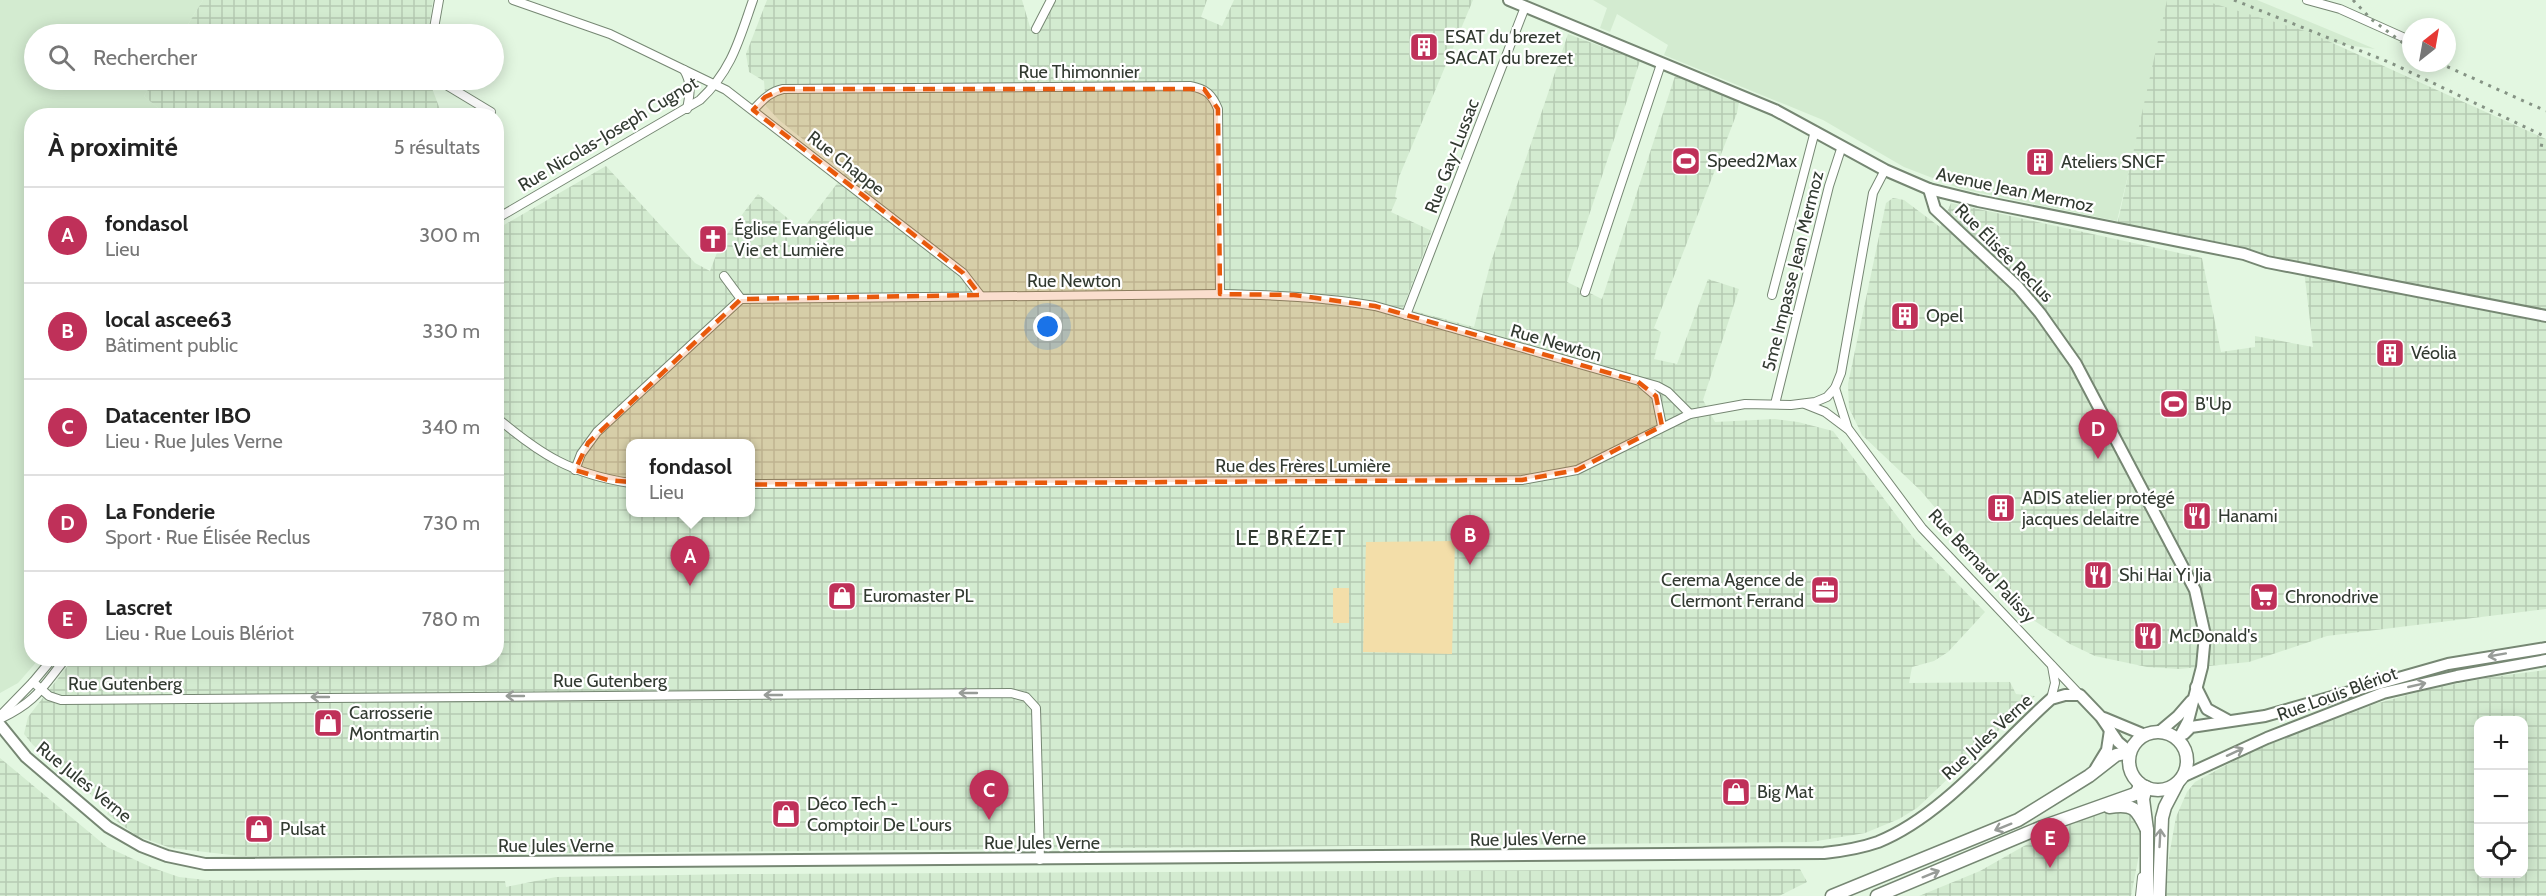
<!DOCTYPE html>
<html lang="fr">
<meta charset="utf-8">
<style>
:root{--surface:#fff;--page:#f2f2f2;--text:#222;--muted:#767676;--line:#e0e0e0;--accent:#bf3059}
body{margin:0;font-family:Cabin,sans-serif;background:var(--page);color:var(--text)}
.controls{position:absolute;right:18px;bottom:18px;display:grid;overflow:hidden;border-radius:12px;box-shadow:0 3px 15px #0003}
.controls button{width:54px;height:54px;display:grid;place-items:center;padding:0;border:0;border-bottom:2px solid var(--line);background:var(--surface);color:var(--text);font:30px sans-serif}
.compass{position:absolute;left:2402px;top:18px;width:54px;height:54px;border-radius:50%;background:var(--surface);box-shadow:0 3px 15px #0003;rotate:31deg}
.you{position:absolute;left:1048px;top:327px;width:21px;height:21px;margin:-15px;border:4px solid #fff;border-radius:50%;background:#1a73e8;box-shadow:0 0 0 9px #1a73e833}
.badge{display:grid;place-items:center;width:39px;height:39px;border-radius:50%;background:var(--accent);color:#fff;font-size:20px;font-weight:700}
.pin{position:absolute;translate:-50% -50px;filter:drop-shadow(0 2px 3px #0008)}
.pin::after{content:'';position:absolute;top:32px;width:21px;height:18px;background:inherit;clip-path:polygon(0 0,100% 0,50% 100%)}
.popup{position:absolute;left:626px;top:439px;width:129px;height:78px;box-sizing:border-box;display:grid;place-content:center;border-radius:12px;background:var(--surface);filter:drop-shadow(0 2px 4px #0005);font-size:20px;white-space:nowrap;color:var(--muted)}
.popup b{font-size:22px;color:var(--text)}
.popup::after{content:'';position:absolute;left:50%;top:100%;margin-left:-12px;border:12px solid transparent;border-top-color:var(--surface)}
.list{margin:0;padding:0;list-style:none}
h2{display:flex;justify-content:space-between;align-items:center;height:78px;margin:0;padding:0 24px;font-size:26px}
h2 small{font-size:20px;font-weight:400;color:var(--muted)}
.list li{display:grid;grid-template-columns:39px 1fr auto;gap:18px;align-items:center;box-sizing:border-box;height:96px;padding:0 24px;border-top:2px solid var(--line)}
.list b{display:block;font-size:22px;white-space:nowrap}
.list p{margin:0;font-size:20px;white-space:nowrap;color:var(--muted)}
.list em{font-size:20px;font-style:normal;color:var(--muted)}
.icon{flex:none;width:33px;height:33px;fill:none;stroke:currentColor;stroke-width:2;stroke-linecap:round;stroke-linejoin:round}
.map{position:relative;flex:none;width:2546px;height:896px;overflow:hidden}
.search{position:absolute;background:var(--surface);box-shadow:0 3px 15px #0003;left:24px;top:24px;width:480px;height:66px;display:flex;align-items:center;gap:15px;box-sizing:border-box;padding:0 21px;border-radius:33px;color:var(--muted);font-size:22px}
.panel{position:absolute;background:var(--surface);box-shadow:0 3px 15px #0003;left:24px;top:108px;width:480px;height:558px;border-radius:24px}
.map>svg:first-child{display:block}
.built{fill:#d3ebd0}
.industrial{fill:url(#industrial-grid);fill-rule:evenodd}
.green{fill:#f3dea9}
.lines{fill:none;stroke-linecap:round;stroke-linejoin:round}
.street-casing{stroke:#768773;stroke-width:10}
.secondary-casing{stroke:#768773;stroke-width:14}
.primary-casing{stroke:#768773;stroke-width:15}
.street{stroke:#fff;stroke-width:8}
.secondary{stroke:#fff;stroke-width:10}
.primary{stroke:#fff;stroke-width:12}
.rail{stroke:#859384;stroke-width:3;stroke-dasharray:3 6;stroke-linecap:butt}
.oneway{stroke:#989c98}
.marked{fill:#e8590c;fill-opacity:0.2;stroke:#e8590c;stroke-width:4.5;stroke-dasharray:12 8;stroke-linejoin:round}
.labels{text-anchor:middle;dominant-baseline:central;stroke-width:4.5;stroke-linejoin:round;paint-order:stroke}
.poi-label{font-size:18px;fill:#323a31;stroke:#fff;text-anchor:start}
.street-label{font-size:18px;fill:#323a31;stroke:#fff}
.quarter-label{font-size:21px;letter-spacing:1.5px;fill:#323a31;stroke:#fff}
</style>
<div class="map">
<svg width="2546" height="896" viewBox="0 0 2546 896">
<defs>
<pattern id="industrial-grid" width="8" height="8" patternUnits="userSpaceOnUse" patternTransform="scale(1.5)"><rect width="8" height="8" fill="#d3ebd0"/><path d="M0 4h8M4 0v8" fill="none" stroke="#b6cab3"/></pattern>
</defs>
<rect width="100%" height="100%" fill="#e3f7e1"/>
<g class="built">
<path d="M0,0h203l-21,34h-148v46h120l-10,16 22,19 -134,1v542l7,1 -21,24 -18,10z"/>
<path d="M1593,0h664l118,49 -57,-8 -171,55 -30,125 -156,-32 -57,-22 -81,-47 -159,-65 4,-10 -51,-31 -7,18 -10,-4 7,-20z"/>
</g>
<g class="industrial">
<path d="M203,0h230l-5,34h-246z"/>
<path d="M767,0h255l8,27 6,2 15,-29h156l-6,17 21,9 12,-26h239l-74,177 -4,20 2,1 -6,14 41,19 -29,77 71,19 16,-62 78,-231 72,27 -73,221 35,17 73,-223 64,26 -2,11 -83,215 7,4 -7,27 23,5 31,-85 31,10 -36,111 12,22 60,-3 23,3 35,9 82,109 70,72 -37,40 -14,9 -22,6 -3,16 101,-1 6,12 19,2 -118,112 -18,11 -34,14 -54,9 -1571,14 -69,-8 -34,-12 -30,-22 2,-4 -76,-65 -9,-11 4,-17 45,-58 423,-1 1,-429 109,-63 89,97 15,8 8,-21 9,-16 31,-40 44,36 43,-57 -66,-53 -13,-14 -2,-25 -15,-9 -3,-18zM630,444h120v68h-120z"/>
<path d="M2167,0h35l106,32 238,107v470l-219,27 -78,26 -70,7 -32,-2 -52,-11 -25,-12 -40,-26 -14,-14 -95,-113 -59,-56 -13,-27 -1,-24 38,-181 7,-5 11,2 36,27 11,-24 251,55 19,94 34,-5v-11l58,11 -9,-77 -188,-40z"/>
<path d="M154,80h275l13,35h-276l-22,-19z"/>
<path d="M2546,670v226h-380l3,-40 7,-39 11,-25 8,-10 57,-31 123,-47 54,-15 63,-12zM2524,720v154h-46v-154z"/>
<path d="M0,758l107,89 46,21 26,9 27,3 299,1 1,6 50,-10 184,-3 1060,-5 7,13 -28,14h-1779z"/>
<path d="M2108,806l18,2 11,10 3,11 -1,26 -8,41h-212l61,-25 44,-25z"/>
</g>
<g class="green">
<path d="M1455,541l-3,113 -89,-2 3,-110z"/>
<rect x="1333" y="588" width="16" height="35"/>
</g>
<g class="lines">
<g class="street-casing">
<g id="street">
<path d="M513,0l97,34 116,56 237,183 17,22"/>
<path d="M2307,0l33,9 67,30"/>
<path d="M1036,29l15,-29"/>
<path d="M433,34l6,-34"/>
<path d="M684,70c8,13 6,24 3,39"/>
<path d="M438,80l53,32"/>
<path d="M753,110c10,-10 16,-18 30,-21l407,-3c16,3 22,8 28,23l2,185"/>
<path d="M496,219l204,-119c32,-30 39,-60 53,-100"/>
<path d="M724,276l17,23"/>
<path d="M1585,292l76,-228"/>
<path d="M1772,295l43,-164"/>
<path d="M1406,315l119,-308"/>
<path d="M1643,385l13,11 6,30"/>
<path d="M1835,388l13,41"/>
<path d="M1775,404l54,-218 13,-40"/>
<path d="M1805,404l20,8 24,18 73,98 158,167"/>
<path d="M496,417c45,38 75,57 134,66"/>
<path d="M575,470l6,-16 16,-22 144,-133 479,-5c53,1 103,3 155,12l282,80 11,6 22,22"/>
<path d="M750,484l772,-4 55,-10 113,-56 55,-10 46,1 24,-3 12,-5 8,-9 6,-15 32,-180 12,-23"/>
<path d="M33,682l16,14 12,4 950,-7 15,4 10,11 4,152"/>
<path d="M2051,699l4,-16 -3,-17"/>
<path d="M0,716l33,-34 20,-24"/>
<path d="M0,719c37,-18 41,-30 66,-61"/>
<path d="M2140,896l2,-19"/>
</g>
</g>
<g class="secondary-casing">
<g id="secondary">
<path d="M1509,0l266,110 110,60 44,19 49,12 266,53 23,8 279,54"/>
<path d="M1929,189l6,20 83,78 22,26 36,51 119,226 10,45 -3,32 -14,54 -10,19"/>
<path d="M2196,687l11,22 22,12"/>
<path d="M2104,718l41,17"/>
<path d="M0,725l26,32 82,70 33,19 26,10 38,8 1619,-11c19,-2 37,-5 54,-11 65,-26 121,-97 173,-143l14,-4h15l21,22 17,25 12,10"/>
<path d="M2159,732l19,-16 13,-15"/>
<path d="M2184,734l7,-7 74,-11 183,-52 98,-16"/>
<path d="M2096,768l11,-18 3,-20"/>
<path d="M2182,777l85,-39 116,-45 74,-17 89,-16"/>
</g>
</g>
<g class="primary-casing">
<g id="primary">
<circle cx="2158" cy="761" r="29"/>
<path d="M2146,787l-3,12 4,31v66"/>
<path d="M2109,807c25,-4 28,2 38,23"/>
<path d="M1832,896l186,-76 71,-44 27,-21 14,-3"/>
<path d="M1877,896l165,-69 93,-33 4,-5v-6"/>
<path d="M2159,896l3,-78 3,-11 12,-23"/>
</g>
</g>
<use href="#street" class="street"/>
<use href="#secondary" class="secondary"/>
<use href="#primary" class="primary"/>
<g class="rail">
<path d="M2234,0l157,63 155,74"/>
<path d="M2353,0l18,19 40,30"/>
<path d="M2439,63l107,48"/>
<path d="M2540,145l6,1"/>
</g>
</g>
<defs><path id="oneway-shaft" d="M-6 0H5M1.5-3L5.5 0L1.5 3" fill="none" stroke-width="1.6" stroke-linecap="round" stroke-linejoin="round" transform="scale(1.5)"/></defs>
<g class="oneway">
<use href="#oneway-shaft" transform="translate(2497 655) rotate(170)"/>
<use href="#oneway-shaft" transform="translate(2417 685) rotate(-13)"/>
<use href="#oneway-shaft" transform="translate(968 693) rotate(180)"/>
<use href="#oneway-shaft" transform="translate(773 695) rotate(180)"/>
<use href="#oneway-shaft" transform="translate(515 696) rotate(180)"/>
<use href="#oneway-shaft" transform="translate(320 697) rotate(180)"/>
<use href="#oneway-shaft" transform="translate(2235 752) rotate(-25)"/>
<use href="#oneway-shaft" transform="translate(2003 827) rotate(158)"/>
<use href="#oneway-shaft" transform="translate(2160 838) rotate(-87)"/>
<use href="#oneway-shaft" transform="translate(1931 874) rotate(-22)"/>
</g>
<path class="marked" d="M783,89h421l14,20 2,185 74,1 81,11 262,75 19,15 6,30 -85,44 -55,10 -859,5 -55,-5 -33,-10 13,-27 153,-144 239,-4 -17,-22 -210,-163 12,-13z"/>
<defs>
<g id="building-square" transform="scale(1.5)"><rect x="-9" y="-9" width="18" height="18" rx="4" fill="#bf3059" stroke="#fff"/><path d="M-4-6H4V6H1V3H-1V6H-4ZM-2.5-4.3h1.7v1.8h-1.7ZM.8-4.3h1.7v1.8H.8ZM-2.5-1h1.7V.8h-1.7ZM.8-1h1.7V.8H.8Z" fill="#fff"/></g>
<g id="stadium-square" transform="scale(1.5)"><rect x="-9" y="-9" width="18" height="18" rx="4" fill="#bf3059" stroke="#fff"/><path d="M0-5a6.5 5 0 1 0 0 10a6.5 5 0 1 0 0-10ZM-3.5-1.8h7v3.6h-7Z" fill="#fff"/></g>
<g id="church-square" transform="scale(1.5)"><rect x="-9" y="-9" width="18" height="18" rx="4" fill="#bf3059" stroke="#fff"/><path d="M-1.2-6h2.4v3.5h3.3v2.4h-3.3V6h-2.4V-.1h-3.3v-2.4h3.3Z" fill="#fff"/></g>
<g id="restaurant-square" transform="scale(1.5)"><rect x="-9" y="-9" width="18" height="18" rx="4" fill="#bf3059" stroke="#fff"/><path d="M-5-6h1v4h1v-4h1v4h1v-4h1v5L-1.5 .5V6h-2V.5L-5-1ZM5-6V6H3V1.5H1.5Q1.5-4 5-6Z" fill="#fff"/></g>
<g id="office-square" transform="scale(1.5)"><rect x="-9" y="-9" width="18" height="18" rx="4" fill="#bf3059" stroke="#fff"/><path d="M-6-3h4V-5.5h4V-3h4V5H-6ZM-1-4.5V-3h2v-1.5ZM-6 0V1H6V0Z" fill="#fff"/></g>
<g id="shop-square" transform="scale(1.5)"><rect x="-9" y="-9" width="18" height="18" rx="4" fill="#bf3059" stroke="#fff"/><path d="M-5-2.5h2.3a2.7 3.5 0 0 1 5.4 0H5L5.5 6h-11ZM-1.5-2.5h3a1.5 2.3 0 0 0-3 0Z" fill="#fff"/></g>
<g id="supermarket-square" transform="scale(1.5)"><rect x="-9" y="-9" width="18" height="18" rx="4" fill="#bf3059" stroke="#fff"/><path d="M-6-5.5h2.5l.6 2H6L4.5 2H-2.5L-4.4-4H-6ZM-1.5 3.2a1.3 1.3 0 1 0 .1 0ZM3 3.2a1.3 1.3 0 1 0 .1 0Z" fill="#fff"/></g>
</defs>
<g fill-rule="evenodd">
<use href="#building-square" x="1424" y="47"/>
<use href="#stadium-square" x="1686" y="161"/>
<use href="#building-square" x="2040" y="162"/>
<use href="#church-square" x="713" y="239"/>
<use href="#building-square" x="1905" y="316"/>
<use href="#building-square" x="2390" y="353"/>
<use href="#stadium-square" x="2174" y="404"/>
<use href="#building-square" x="2001" y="508"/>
<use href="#restaurant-square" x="2197" y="516"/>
<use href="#restaurant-square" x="2098" y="575"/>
<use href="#office-square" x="1825" y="590"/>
<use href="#shop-square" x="842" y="596"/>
<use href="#supermarket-square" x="2264" y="597"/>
<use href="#restaurant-square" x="2148" y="636"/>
<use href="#shop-square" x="328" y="723"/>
<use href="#shop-square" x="1736" y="792"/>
<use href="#shop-square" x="786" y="814"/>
<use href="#shop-square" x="259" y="829"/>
</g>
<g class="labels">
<g class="poi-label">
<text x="1445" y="37">ESAT du brezet<tspan x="1445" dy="21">SACAT du brezet</tspan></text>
<text x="1707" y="161">Speed2Max</text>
<text x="2061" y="162">Ateliers SNCF</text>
<text x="734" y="229">Église Evangélique<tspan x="734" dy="21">Vie et Lumière</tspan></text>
<text x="1926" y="316">Opel</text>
<text x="2411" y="353">Véolia</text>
<text x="2195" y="404">B'Up</text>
<text x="2022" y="498">ADIS atelier protégé<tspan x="2022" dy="21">jacques delaitre</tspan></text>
<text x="2218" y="516">Hanami</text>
<text x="2119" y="575">Shi Hai Yi Jia</text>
<text x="1804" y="580" text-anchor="end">Cerema Agence de<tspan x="1804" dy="21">Clermont Ferrand</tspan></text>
<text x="863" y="596">Euromaster PL</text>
<text x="2285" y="597">Chronodrive</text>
<text x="2169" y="636">McDonald's</text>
<text x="349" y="713">Carrosserie<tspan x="349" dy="21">Montmartin</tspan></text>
<text x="1757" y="792">Big Mat</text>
<text x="807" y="804">Déco Tech -<tspan x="807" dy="21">Comptoir De L'ours</tspan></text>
<text x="280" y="829">Pulsat</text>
</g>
<g class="street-label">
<text x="1079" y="72">Rue Thimonnier</text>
<text transform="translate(608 134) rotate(-31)">Rue Nicolas-Joseph Cugnot</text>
<text transform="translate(1452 156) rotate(-69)">Rue Gay-Lussac</text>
<text transform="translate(846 163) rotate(38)">Rue Chappe</text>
<text transform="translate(2015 190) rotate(12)">Avenue Jean Mermoz</text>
<text transform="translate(2004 253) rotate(45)">Rue Élisée Reclus</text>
<text transform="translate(1793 271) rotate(-76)">5me Impasse Jean Mermoz</text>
<text x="1074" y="281">Rue Newton</text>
<text transform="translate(1556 343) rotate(16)">Rue Newton</text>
<text x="1303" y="466">Rue des Frères Lumière</text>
<text transform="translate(1982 566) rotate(47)">Rue Bernard Palissy</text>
<text x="610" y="681">Rue Gutenberg</text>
<text x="125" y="684">Rue Gutenberg</text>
<text transform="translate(2337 694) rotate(-20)">Rue Louis Blériot</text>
<text transform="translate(1987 737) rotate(-43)">Rue Jules Verne</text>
<text transform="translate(84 782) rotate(39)">Rue Jules Verne</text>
<text transform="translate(1528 839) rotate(-1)">Rue Jules Verne</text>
<text x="1042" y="843">Rue Jules Verne</text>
<text x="556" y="846">Rue Jules Verne</text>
</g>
<g class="quarter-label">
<text x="1291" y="537">LE BRÉZET</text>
</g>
</g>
</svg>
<div class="controls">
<button>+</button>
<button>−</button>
<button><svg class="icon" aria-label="locate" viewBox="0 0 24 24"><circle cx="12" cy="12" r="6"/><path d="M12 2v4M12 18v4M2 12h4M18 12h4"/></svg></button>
</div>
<svg class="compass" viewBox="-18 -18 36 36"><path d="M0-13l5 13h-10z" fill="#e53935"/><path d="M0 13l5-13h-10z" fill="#767676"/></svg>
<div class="you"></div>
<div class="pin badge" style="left:690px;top:586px">A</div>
<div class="popup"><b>fondasol</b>Lieu</div>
<div class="pin badge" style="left:1470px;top:565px">B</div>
<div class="pin badge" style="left:989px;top:820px">C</div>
<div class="pin badge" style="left:2098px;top:459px">D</div>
<div class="pin badge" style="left:2050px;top:868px">E</div>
<div class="search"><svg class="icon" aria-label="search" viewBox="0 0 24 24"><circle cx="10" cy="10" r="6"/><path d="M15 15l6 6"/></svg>Rechercher</div>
<section class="panel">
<h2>À proximité<small>5 résultats</small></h2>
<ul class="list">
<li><span class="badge">A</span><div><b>fondasol</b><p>Lieu</p></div><em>300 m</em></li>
<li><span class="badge">B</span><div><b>local ascee63</b><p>Bâtiment public</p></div><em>330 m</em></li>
<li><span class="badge">C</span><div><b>Datacenter IBO</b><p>Lieu · Rue Jules Verne</p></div><em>340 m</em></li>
<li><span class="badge">D</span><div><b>La Fonderie</b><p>Sport · Rue Élisée Reclus</p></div><em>730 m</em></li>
<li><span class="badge">E</span><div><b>Lascret</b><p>Lieu · Rue Louis Blériot</p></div><em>780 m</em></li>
</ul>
</section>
</div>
